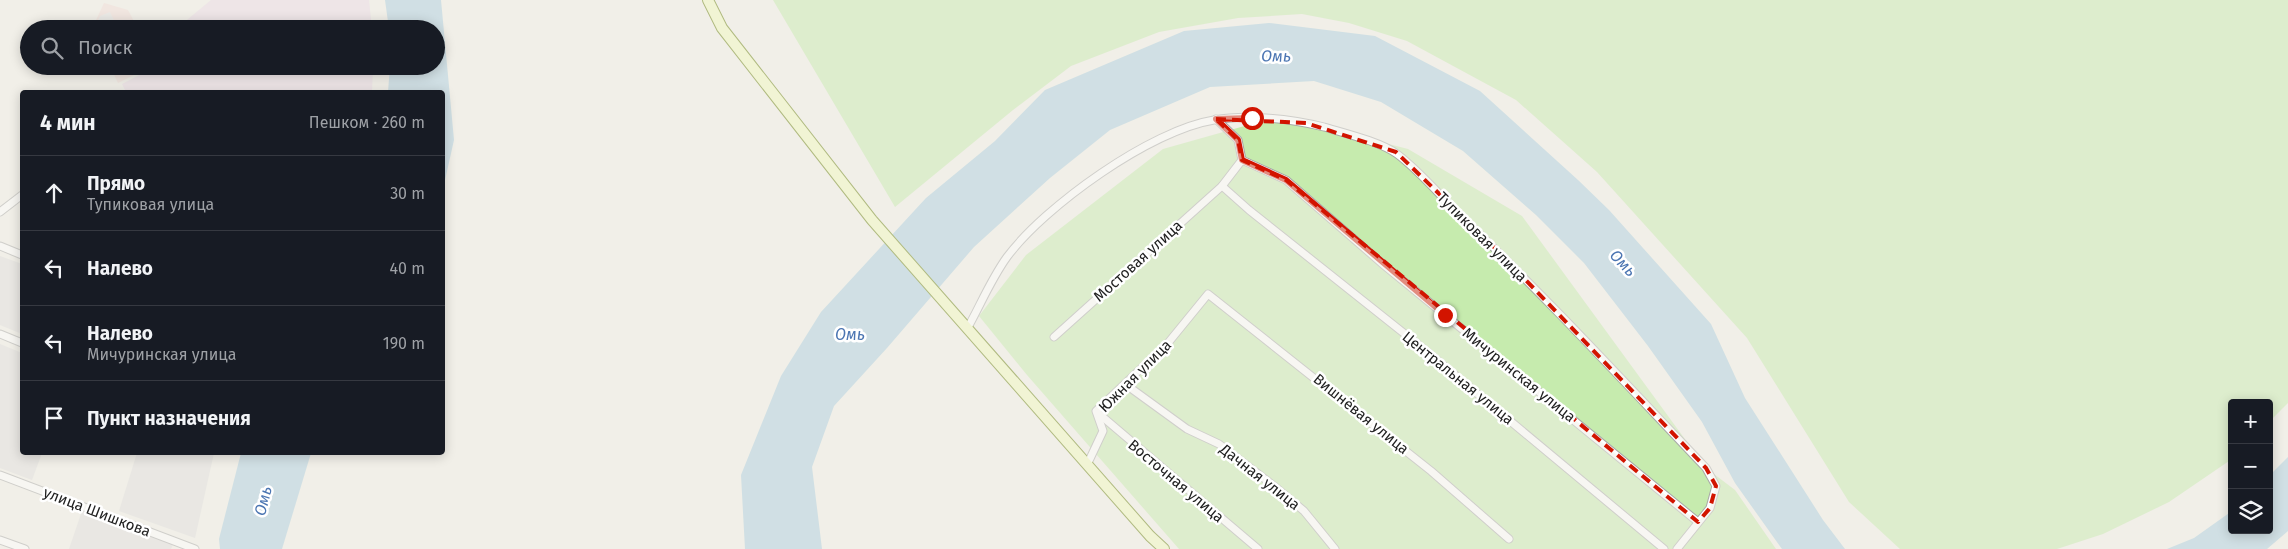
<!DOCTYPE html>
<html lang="ru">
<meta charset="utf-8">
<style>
:root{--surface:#171b24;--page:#20242c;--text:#f1f3f6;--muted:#9ea1a6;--line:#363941}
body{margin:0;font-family:"Fira Sans",sans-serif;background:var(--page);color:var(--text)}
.controls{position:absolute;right:15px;bottom:15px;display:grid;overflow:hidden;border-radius:5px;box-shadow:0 2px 12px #0003}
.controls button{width:45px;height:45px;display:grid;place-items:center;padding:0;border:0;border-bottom:1px solid var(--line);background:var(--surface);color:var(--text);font:25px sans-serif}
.stop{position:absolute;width:15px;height:15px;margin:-11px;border:4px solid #d21400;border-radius:50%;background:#fff}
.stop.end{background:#d21400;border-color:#fff;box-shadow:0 1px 5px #0008}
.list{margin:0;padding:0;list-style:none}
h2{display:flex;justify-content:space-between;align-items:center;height:65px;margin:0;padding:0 20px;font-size:21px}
h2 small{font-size:16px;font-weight:400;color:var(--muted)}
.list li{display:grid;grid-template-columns:32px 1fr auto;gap:15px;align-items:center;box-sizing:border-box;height:75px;padding:0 20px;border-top:1px solid var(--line)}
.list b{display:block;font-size:19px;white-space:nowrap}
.list p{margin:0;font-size:16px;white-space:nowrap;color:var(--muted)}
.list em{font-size:16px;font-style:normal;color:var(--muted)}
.icon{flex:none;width:28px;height:28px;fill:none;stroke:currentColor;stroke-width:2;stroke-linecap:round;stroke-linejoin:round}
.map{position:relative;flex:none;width:2288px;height:549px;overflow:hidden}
.search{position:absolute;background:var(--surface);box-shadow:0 2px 12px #0003;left:20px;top:20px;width:425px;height:55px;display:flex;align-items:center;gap:12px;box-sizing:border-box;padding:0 18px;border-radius:28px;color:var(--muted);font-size:19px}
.panel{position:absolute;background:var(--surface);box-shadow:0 2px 12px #0003;left:20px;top:90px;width:425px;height:365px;border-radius:5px}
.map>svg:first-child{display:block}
.residential{fill:#dfdede}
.commercial{fill:#f2dbd7}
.industrial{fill:#ead9e6}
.grass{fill:#c6ebae}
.parking{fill:#e5e5e5}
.water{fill:#a8cddf}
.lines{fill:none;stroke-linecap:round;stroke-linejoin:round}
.street-casing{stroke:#a8a8a8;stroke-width:9}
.secondary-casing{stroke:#637c04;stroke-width:12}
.street{stroke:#fff;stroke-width:7}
.secondary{stroke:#f1fabd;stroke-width:10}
.route{stroke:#d21400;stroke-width:6}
.marked{fill:none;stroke:#d21400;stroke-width:4;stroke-dasharray:10 6;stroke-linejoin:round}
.labels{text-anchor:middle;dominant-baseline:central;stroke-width:5;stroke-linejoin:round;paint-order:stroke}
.street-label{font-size:15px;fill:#212121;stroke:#fff}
.water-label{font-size:16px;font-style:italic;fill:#4b75b2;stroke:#fff}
</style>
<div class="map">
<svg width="2288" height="549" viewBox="0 0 2288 549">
<rect width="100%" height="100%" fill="#f1efe8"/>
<g class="residential">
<path d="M0,256l22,8v70l-22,-9z"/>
<path d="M0,344l22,9v99l20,1 -10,27 -32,-12z"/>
<path d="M137,453h77l-19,85 -76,-27z"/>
<path d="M83,508l92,32 -4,9h-102z"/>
</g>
<g class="commercial">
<path d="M104,3l24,7 10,19h-46z"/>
<path d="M110,66h42l-34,17z"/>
</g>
<g class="industrial">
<path d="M211,0h158l3,29h-196z"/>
<path d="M157,66h216l-1,26h-246l-4,-8z"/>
</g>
<g class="grass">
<path d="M773,0h1515v403l-19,19v-19h-37v56l-63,43 -66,32 -46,15h-157l-51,-47 -102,-164 -150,-166 -81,-72 -109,-59 -58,-18 -47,-9 -64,4 -79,14 -88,34 -58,44 -118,97z"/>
<path d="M1280,116l128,33 114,67 184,252 29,22 41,59h-597l-152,-174 -48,-59 47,-61 137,-106z"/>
</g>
<path class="parking" d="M110,12l8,17h-24l6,-13z"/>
<g class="water">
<path d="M385,0h56l13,140 -11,49 -1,-97h-54l2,-26h46v-37h-47z"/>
<path d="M1269,23l106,13 105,55 98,89 31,30 102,114 34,74 78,122 22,29h-63l-47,-66 -33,-61 -54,-76 -64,-83 -48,-48 -73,-64 -82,-49 -67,-21 -104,6 -100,43 -60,48 -76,69 -87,101 -53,58 -22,61 10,82h-77l-4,-74 40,-99 40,-64 105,-114 69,-57 50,-51 139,-59z"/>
<path d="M241,453h70l-29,96h-62l-1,-10z"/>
<path d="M2288,457v74l-21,18h-100l27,-11 38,-27v19h37v-54z"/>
</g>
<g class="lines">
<g class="street-casing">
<g id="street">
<path d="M1216,119l22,21 4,20 -20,26 27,24 176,140 239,199"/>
<path d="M1242,160l44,20 99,86 313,256"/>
<path d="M0,212l22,-17"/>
<path d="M0,246l22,9"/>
<path d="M967,329c13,-23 24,-50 40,-72 38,-51 144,-127 207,-137 34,-6 77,-1 110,7 20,6 57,15 73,27 23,17 45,44 66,64 84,80 163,166 243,250l10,18 -6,22 -33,41"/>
<path d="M0,334l22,9"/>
<path d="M1054,337l168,-151"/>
<path d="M1125,384l62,45 32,15 55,42 30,25 31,38"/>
<path d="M1098,413l160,136"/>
<path d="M1087,465l16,-34 -7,-20 72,-68 40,-49 223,177 78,68"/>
<path d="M0,475l195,74"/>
<path d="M0,540l25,9"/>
</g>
</g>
<g class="secondary-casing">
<path id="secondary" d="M708,0l14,28 150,192 278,316 14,13"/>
</g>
<use href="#street" class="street"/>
<use href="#secondary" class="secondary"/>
</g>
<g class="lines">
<path class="route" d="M1252,118l-36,1 22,21 4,20 44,20 159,135"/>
</g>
<path d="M0 0H2288V549H0ZM1216,119l90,4 90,29 100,97 210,219 10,18 -6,22 -12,14 -412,-342 -44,-20 -4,-20z" fill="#f1efe8" fill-opacity=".55" fill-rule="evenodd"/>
<path class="marked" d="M1216,119l90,4 90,29 100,97 210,219 10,18 -6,22 -12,14 -412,-342 -44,-20 -4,-20z"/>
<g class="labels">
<g class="street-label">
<text transform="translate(1482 237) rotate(45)">Тупиковая улица</text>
<text transform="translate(1138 261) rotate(-42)">Мостовая улица</text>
<text transform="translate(1519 375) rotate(39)">Мичуринская улица</text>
<text transform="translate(1135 376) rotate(-45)">Южная улица</text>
<text transform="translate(1458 378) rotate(39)">Центральная улица</text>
<text transform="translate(1361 414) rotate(39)">Вишнёвая улица</text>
<text transform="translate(1260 477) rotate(38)">Дачная улица</text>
<text transform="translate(1176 481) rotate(40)">Восточная улица</text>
<text transform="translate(97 512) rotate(21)">улица Шишкова</text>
</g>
<g class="water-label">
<text transform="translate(1276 56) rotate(1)">Омь</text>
<text transform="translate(1623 263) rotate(46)">Омь</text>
<text x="850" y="334">Омь</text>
<text transform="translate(263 501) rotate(-76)">Омь</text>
</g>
</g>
</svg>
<div class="controls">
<button>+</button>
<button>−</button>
<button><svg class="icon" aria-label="layers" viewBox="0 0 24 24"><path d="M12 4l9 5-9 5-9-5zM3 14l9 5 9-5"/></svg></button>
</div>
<div class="stop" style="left:1252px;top:118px"></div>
<div class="stop end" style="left:1445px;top:315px"></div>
<div class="search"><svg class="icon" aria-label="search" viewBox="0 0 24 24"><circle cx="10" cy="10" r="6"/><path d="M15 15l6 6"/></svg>Поиск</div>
<section class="panel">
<h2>4 мин<small>Пешком · 260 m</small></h2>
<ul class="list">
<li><svg class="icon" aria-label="ahead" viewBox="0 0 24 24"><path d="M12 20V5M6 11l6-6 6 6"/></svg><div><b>Прямо</b><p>Тупиковая улица</p></div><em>30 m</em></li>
<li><svg class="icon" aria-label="left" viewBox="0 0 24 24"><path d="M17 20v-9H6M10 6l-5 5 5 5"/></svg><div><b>Налево</b></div><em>40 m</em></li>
<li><svg class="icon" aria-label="left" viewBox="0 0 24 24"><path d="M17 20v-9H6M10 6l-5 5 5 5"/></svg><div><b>Налево</b><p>Мичуринская улица</p></div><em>190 m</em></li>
<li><svg class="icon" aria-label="arrive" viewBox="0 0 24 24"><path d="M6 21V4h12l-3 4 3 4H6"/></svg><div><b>Пункт назначения</b></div></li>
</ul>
</section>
</div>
